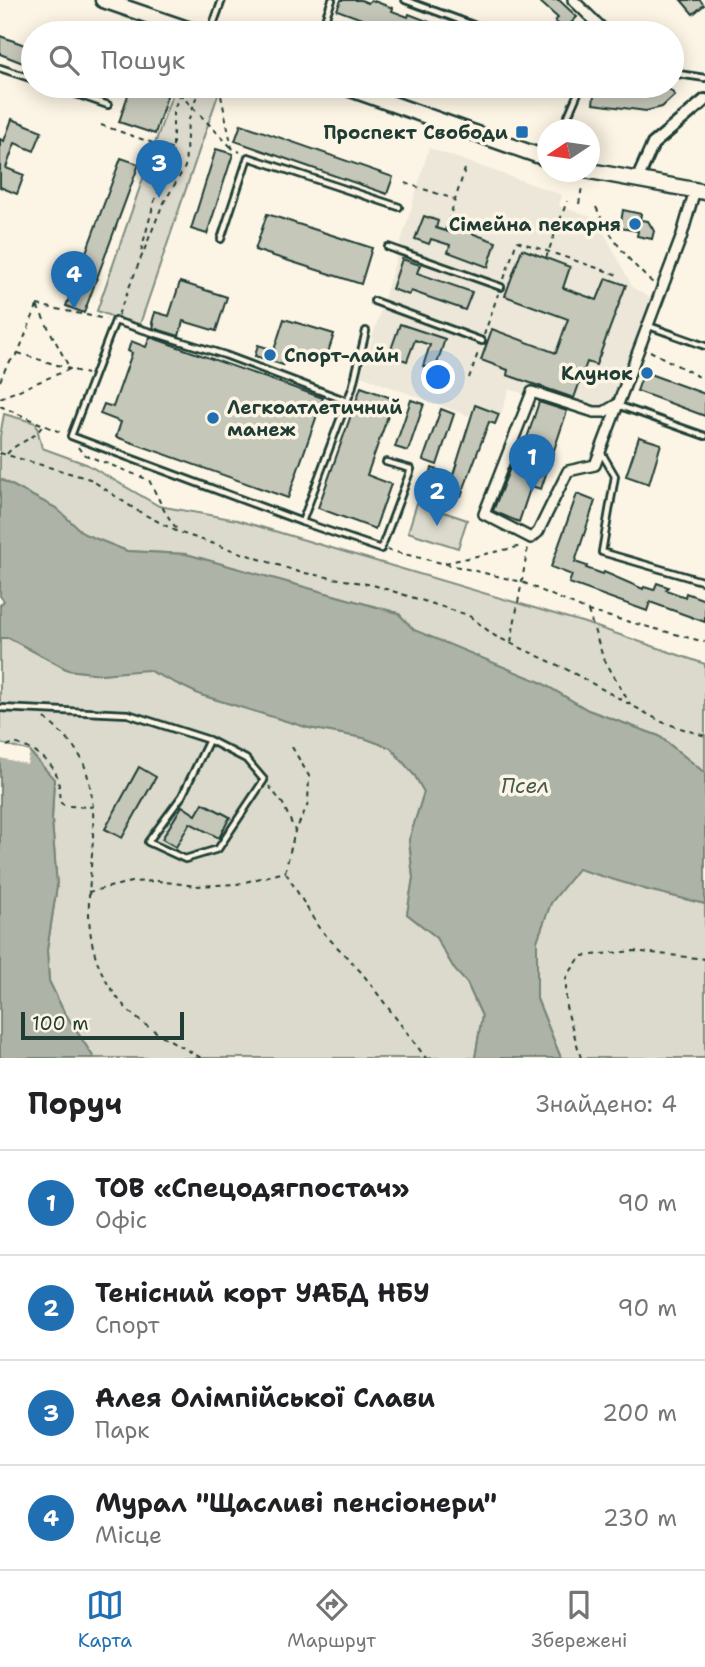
<!DOCTYPE html>
<html lang="uk">
<meta charset="utf-8">
<style>
:root{--surface:#fff;--page:#f2f2f2;--text:#202124;--muted:#757577;--line:#e0e0e0;--accent:#1f6fb2}
body{margin:0;font-family:"Shantell Sans",sans-serif;background:var(--page);color:var(--text)}
.compass{position:absolute;left:537px;top:119px;width:63px;height:63px;border-radius:50%;background:var(--surface);box-shadow:0 4px 18px #0003;rotate:257deg}
.scale{position:absolute;left:21px;bottom:18px;width:163px;box-sizing:border-box;padding-left:7px;border:4px solid #1f3d34;border-top:0;font-size:19px;line-height:24px;white-space:nowrap;color:#1f3d34;-webkit-text-stroke:5px #fcf5e5;paint-order:stroke}
.you{position:absolute;left:439px;top:378px;width:24px;height:24px;margin:-18px;border:5px solid #fff;border-radius:50%;background:#1a73e8;box-shadow:0 0 0 10px #1a73e833}
.badge{display:grid;place-items:center;width:46px;height:46px;border-radius:50%;background:var(--accent);color:#fff;font-size:23px;font-weight:700}
.pin{position:absolute;translate:-50% -58px;filter:drop-shadow(0 2px 4px #0008)}
.pin::after{content:'';position:absolute;top:37px;width:24px;height:21px;background:inherit;clip-path:polygon(0 0,100% 0,50% 100%)}
.list{margin:0;padding:0;list-style:none}
h2{display:flex;justify-content:space-between;align-items:center;height:91px;margin:0;padding:0 28px;font-size:30px}
h2 small{font-size:23px;font-weight:400;color:var(--muted)}
.list li{display:grid;grid-template-columns:46px 1fr auto;gap:21px;align-items:center;box-sizing:border-box;height:105px;padding:0 28px;border-top:2px solid var(--line)}
.list b{display:block;font-size:26px;white-space:nowrap}
.list p{margin:0;font-size:23px;white-space:nowrap;color:var(--muted)}
.list em{font-size:23px;font-style:normal;color:var(--muted)}
.icon{flex:none;width:38px;height:38px;fill:none;stroke:currentColor;stroke-width:2;stroke-linecap:round;stroke-linejoin:round}
.map{position:relative;flex:none;width:705px;height:1058px;overflow:hidden}
.search{position:absolute;background:var(--surface);box-shadow:0 4px 18px #0003;left:21px;right:21px;top:21px;height:77px;display:flex;align-items:center;gap:18px;box-sizing:border-box;padding:0 24px;border-radius:38px;color:var(--muted);font-size:26px}
.sheet{height:511px;background:var(--surface)}
nav{display:flex;justify-content:space-around;align-items:center;box-sizing:border-box;height:98px;border-top:2px solid var(--line);background:var(--surface);font-size:19px;color:var(--muted)}
nav a{display:grid;justify-items:center;gap:4px}
nav .on{color:var(--accent)}
.map>svg:first-child{display:block}
.built{fill:#ece7d8}
.green{fill:#dcdacc;stroke:#7e8c80;stroke-width:2}
.water{fill:#aeb3a7;stroke:#758479;stroke-width:2}
.pier{fill:#fcf5e5}
.building{fill:#c5c7b9;stroke:#1f3d34;stroke-width:2}
.lines{fill:none;stroke-linecap:round;stroke-linejoin:round}
.service-casing{stroke:#1f3d34;stroke-width:10}
.minor-casing{stroke:#1f3d34;stroke-width:14}
.tertiary-casing{stroke:#1f3d34;stroke-width:16}
.primary-casing{stroke:#1f3d34;stroke-width:19}
.path{stroke:#1f3d34;stroke-width:2;stroke-dasharray:5 5;stroke-linecap:butt}
.service{stroke:#fcf5e5;stroke-width:4.5}
.minor{stroke:#fcf5e5;stroke-width:9}
.tertiary{stroke:#fcf5e5;stroke-width:10}
.primary{stroke:#fcf5e5;stroke-width:14}
.poi-dot{fill:#1f6fb2;stroke:#fcf5e5;stroke-width:2.5}
.labels{text-anchor:middle;dominant-baseline:central;stroke-width:7;stroke-linejoin:round;paint-order:stroke}
.poi-label{font-size:19px;font-weight:bold;fill:#1f3d34;stroke:#fcf5e5;text-anchor:end}
.water-label{font-size:21px;font-style:italic;fill:#435a51;stroke:#fcf5e5}
</style>
<div class="map">
<svg width="705" height="1058" viewBox="0 0 705 1058">
<rect width="100%" height="100%" fill="#fcf5e5"/>
<filter id="ink" filterUnits="userSpaceOnUse"><feTurbulence type="fractalNoise" baseFrequency=".0143" numOctaves="2"/><feDisplacementMap in="SourceGraphic" scale="14" xChannelSelector="R" yChannelSelector="G"/><feConvolveMatrix kernelMatrix="1 2 1 2 8 2 1 2 1" color-interpolation-filters="sRGB"/></filter>
<g filter="url(#ink)">
<path class="built" d="M429,148l133,47 -3,11 38,13 36,69 18,10 -45,123 -97,-32 -8,25 -27,-10 -5,12 -108,-40z"/>
<g class="green">
<path d="M175,86h46l-82,241 -42,-16z"/>
<path d="M4,414l32,9 6,25 44,16 73,42 78,14 348,103 120,41v109l-46,-37 -71,-26 -48,-28 -127,-52 -15,-17 -212,-59 -59,-3 -43,-17 -28,-26 -56,-29v-43z"/>
<path d="M417,503l50,17 -9,28 -50,-16z"/>
<path d="M0,638h9l59,32 33,4 47,-5 53,26 108,33 55,10 27,10 24,28 9,16 -15,48 4,38 -6,36 28,22 20,34 12,13 15,33 -7,42h-381l-31,-48 -14,-29 -2,-31 10,-64 -5,-66 2,-40 -24,-28 -30,-8z"/>
<path d="M578,868l70,22 57,14v154h-144l-24,-59v-58l14,-38z"/>
</g>
<g class="water">
<path d="M0,479l56,29 28,26 43,17 59,3 212,59 16,17 126,52 48,28 71,26 46,37v131l-57,-14 -70,-21 -27,34 -14,38v58l24,59h-86l7,-42 -15,-33 -12,-13 -20,-34 -28,-22 6,-36 -4,-38 15,-48 -9,-16 -24,-28 -27,-10 -55,-10 -108,-33 -53,-25 -47,4 -33,-4 -59,-32h-9v-33l4,-4 -4,-5z"/>
<path d="M0,744l30,8 24,27 -2,41 5,66 -10,64 2,31 14,29 31,48h-94z"/>
</g>
<path class="pier" d="M0,744l30,8 -3,12 -27,-6z"/>
<g class="building">
<path d="M341,0h20l7,3 3,-3 22,8 -1,3 16,6 1,-3 49,19h-58l-63,-23z"/>
<path d="M538,0h21l18,17 -13,13 -9,-9 3,-3z"/>
<path d="M681,0h19l4,5 -11,9z"/>
<path d="M0,36l33,12v19l-33,-13z"/>
<path d="M131,86h17l20,7 -13,41 -36,-12z"/>
<path d="M662,86h4l9,9 -13,12 -16,4 -53,-7 2,-17 52,7 9,-3z"/>
<path d="M12,119l30,12 -8,20 -19,-8 -9,25 18,7 -7,19 -17,-7v-48l4,2z"/>
<path d="M241,124l152,53 -6,17 -152,-53z"/>
<path d="M216,149l17,5 -26,80 -16,-5z"/>
<path d="M121,158l18,6 -55,149 -18,-7z"/>
<path d="M623,210l18,4 -1,6 8,1 6,10 -2,8 -15,-3 1,-5 -18,-3z"/>
<path d="M267,214l105,34 -11,36 -106,-34z"/>
<path d="M424,216l14,5 -2,7 16,5 3,-6 41,15 -8,25 -40,-15 2,-7 -19,-6 -2,5 -14,-5z"/>
<path d="M522,249l48,18 -7,21 34,12 9,-22 20,7 -30,80 -9,-3 -13,36 -67,-23 1,-5 -27,-10 11,-31 64,24 12,-34 -63,-23z"/>
<path d="M402,259l18,6 -3,8 55,19 -7,18 -54,-19 -2,4 -17,-6z"/>
<path d="M180,282l47,15 -11,34 -33,-10 -4,15 -26,-8 1,-4 -2,-1 3,-11 14,4z"/>
<path d="M284,319l50,15 -10,31 -38,-11 -3,11 -28,-9 3,-11 16,5z"/>
<path d="M400,324l45,15 -10,31 -12,-4 7,-21 -15,-5 -8,21 -18,-6z"/>
<path d="M150,337l173,61 -35,100 -172,-61 5,-15 -21,-8 4,-10 9,3 19,-54 -4,-2 3,-10 15,6z"/>
<path d="M644,372l61,22v22l-68,-25z"/>
<path d="M361,387l33,12 -27,76 24,9 -16,45 -57,-21z"/>
<path d="M411,400l13,4 -16,47 -13,-4z"/>
<path d="M539,402l28,9 -26,78 -10,-3 -12,36 -26,-11 26,-66 5,2z"/>
<path d="M475,405l24,9 -4,10 -6,-2 -28,74 -34,-12 5,-16 21,7z"/>
<path d="M441,409l13,5 -17,51 -14,-5z"/>
<path d="M639,437l22,7 -12,40 -23,-8z"/>
<path d="M577,494l18,7 -20,61 12,4 -1,2 17,6 1,-2 39,17 1,-2 10,3 3,-7 11,4 -2,3 19,7 1,-4 19,7v22l-55,-20 -3,9 -78,-28 3,-8 -21,-8z"/>
<path d="M139,767l17,10 -34,61 -17,-9z"/>
<path d="M203,803l27,14 -11,21 -29,-15 -14,24 -14,-8 20,-33 14,9z"/>
</g>
<g class="lines">
<g class="service-casing">
<g id="service">
<path d="M405,0l90,33"/>
<path d="M210,33l12,-33"/>
<path d="M320,33l12,-33"/>
<path d="M0,68l33,11"/>
<path d="M672,73l33,5"/>
<path d="M53,86l55,19"/>
<path d="M562,130l19,-44"/>
<path d="M221,239l27,-82 151,50"/>
<path d="M388,247l113,40"/>
<path d="M374,301l108,40"/>
<path d="M115,321l110,34 122,46 -45,121 -231,-86z"/>
<path d="M649,326l56,20"/>
<path d="M347,401l5,-12 14,-58"/>
<path d="M617,405l88,31"/>
<path d="M601,452l14,24 -13,76 103,30"/>
<path d="M302,522l79,27 30,-80 -25,-7"/>
<path d="M0,708l128,6 81,26 37,19 18,21 -46,69 -33,10 -37,-17 34,-46 27,-56"/>
</g>
</g>
<g class="minor-casing">
<g id="minor">
<path d="M573,0l34,33"/>
<path d="M616,405l-12,7h-10l-62,-20 -48,122 47,24 7,-6 30,-61 27,-6 86,-227 14,-48"/>
</g>
</g>
<g class="tertiary-casing">
<path id="tertiary" d="M637,180l16,-36 52,-44"/>
</g>
<g class="primary-casing">
<g id="primary">
<path d="M103,0l96,33"/>
<path d="M342,86l206,73"/>
<path d="M590,171l115,21"/>
</g>
</g>
<g class="path">
<path d="M172,86l60,62"/>
<path d="M219,86l13,62 8,4"/>
<path d="M101,125l72,25"/>
<path d="M591,153l4,-15"/>
<path d="M405,183l49,16"/>
<path d="M579,204l3,-17"/>
<path d="M596,207c14,30 32,54 57,76"/>
<path d="M445,231l21,-65"/>
<path d="M141,251l14,-52 14,-30 4,-19v-38l10,-26"/>
<path d="M546,258l21,-57"/>
<path d="M504,279l13,-38 104,35"/>
<path d="M37,305l69,14"/>
<path d="M118,315l44,-109 23,-39 3,-45 8,-24 13,-12"/>
<path d="M484,335l14,-41"/>
<path d="M650,351l55,29"/>
<path d="M18,353l52,16 -33,-63"/>
<path d="M469,378l10,-28"/>
<path d="M0,381l7,-16 11,-12 19,-47"/>
<path d="M0,398l70,-29 17,5"/>
<path d="M0,406l62,27"/>
<path d="M78,447l5,7 66,26 16,32 13,19"/>
<path d="M0,453l90,26 46,31 42,22 121,40 74,13 95,30 27,21 69,32 98,54 43,14"/>
<path d="M7,454c10,-13 27,-13 35,-28"/>
<path d="M387,550l135,32 66,29 117,31"/>
<path d="M445,563l77,-17"/>
<path d="M588,611l15,46 27,47"/>
<path d="M511,642l17,-95"/>
<path d="M45,718c14,13 34,30 40,49 28,83 -30,163 41,241 19,21 51,35 75,50"/>
<path d="M7,746l7,-3c17,5 39,17 44,36 2,8 0,16 3,24l5,3 27,1"/>
<path d="M292,747l17,29 -1,28 -12,26"/>
<path d="M286,873l33,55 43,45 64,85"/>
<path d="M88,892l43,-10 27,-1 38,5 41,-2 48,-12 10,-41 -12,-27 -14,-18"/>
<path d="M581,1058l-15,-51v-29l15,-22 53,-5 71,8"/>
</g>
<use href="#service" class="service"/>
<use href="#minor" class="minor"/>
<use href="#tertiary" class="tertiary"/>
<use href="#primary" class="primary"/>
</g>
</g>
<g class="poi-dot">
<rect x="515" y="125" width="14" height="14" rx="3.5"/>
<circle cx="635" cy="224" r="7"/>
<circle cx="270" cy="355" r="7"/>
<circle cx="647" cy="373" r="7"/>
<circle cx="213" cy="418" r="7"/>
</g>
<g class="labels">
<g class="poi-label">
<text x="508" y="132">Проспект Свободи</text>
<text x="621" y="224">Сімейна пекарня</text>
<text x="284" y="355" text-anchor="start">Спорт-лайн</text>
<text x="633" y="373">Клунок</text>
<text x="227" y="407" text-anchor="start">Легкоатлетичний<tspan x="227" dy="22">манеж</tspan></text>
</g>
<g class="water-label">
<text x="525" y="786">Псел</text>
</g>
</g>
</svg>
<svg class="compass" viewBox="-18 -18 36 36"><path d="M0-13l5 13h-10z" fill="#e53935"/><path d="M0 13l5-13h-10z" fill="#757577"/></svg>
<div class="scale">100 m</div>
<div class="you"></div>
<div class="pin badge" style="left:532px;top:492px">1</div>
<div class="pin badge" style="left:437px;top:526px">2</div>
<div class="pin badge" style="left:159px;top:198px">3</div>
<div class="pin badge" style="left:74px;top:309px">4</div>
<div class="search"><svg class="icon" aria-label="search" viewBox="0 0 24 24"><circle cx="10" cy="10" r="6"/><path d="M15 15l6 6"/></svg>Пошук</div>
</div>
<section class="sheet">
<h2>Поруч<small>Знайдено: 4</small></h2>
<ul class="list">
<li><span class="badge">1</span><div><b>ТОВ «Спецодягпостач»</b><p>Офіс</p></div><em>90 m</em></li>
<li><span class="badge">2</span><div><b>Тенісний корт УАБД НБУ</b><p>Спорт</p></div><em>90 m</em></li>
<li><span class="badge">3</span><div><b>Алея Олімпійської Слави</b><p>Парк</p></div><em>200 m</em></li>
<li><span class="badge">4</span><div><b>Мурал &quot;Щасливі пенсіонери&quot;</b><p>Місце</p></div><em>230 m</em></li>
</ul>
</section>
<nav>
<a class="on"><svg class="icon" aria-label="map" viewBox="0 0 24 24"><path d="M3 6l6-2 6 2 6-2v14l-6 2-6-2-6 2zM9 4v14M15 6v14"/></svg>Карта</a>
<a><svg class="icon" aria-label="directions" viewBox="0 0 24 24"><path d="M12 3l9 9-9 9-9-9zM9 14v-3h6M13 9l2 2-2 2"/></svg>Маршрут</a>
<a><svg class="icon" aria-label="saved" viewBox="0 0 24 24"><path d="M7 4h10v16l-5-4-5 4z"/></svg>Збережені</a>
</nav>
